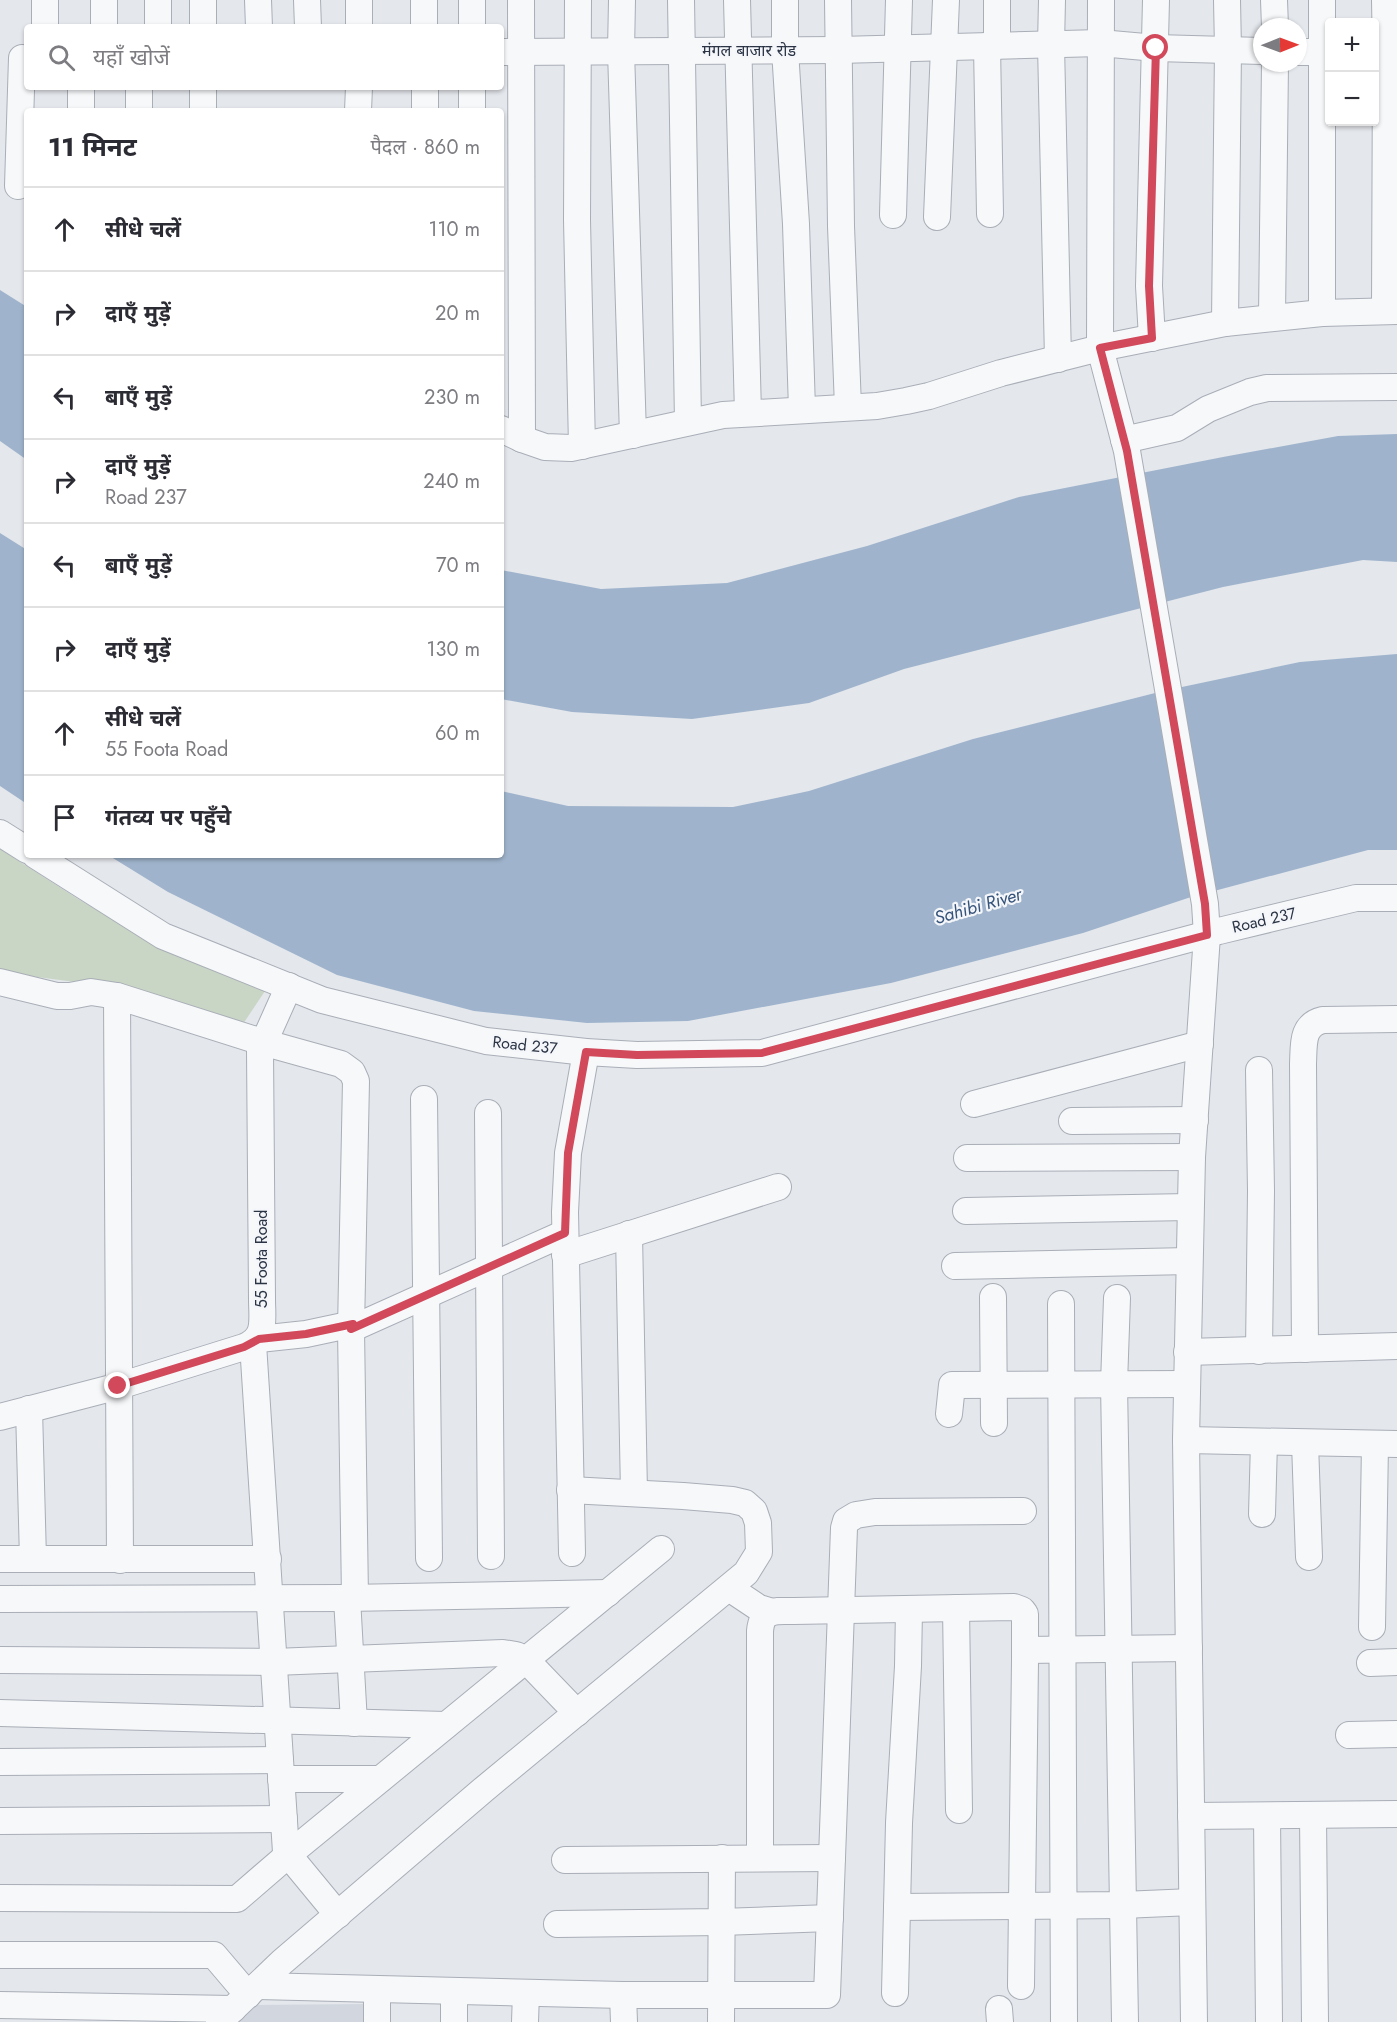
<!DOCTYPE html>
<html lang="hi">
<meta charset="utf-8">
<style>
:root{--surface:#fff;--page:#f2f2f3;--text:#2b2b33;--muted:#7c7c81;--line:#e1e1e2}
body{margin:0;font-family:Jost,"Noto Sans Devanagari",sans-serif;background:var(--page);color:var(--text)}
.controls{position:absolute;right:18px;top:18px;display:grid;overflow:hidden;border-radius:6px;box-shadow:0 2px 4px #0004}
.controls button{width:54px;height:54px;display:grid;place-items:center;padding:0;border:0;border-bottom:2px solid var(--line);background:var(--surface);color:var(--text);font:30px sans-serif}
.compass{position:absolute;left:1253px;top:18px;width:54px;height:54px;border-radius:50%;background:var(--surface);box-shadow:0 2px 4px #0004;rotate:89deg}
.stop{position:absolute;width:18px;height:18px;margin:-14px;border:4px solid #d1495b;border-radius:50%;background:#fff}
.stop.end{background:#d1495b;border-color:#fff;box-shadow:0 2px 6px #0008}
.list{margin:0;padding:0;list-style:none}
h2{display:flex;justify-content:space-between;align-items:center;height:78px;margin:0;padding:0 24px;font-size:26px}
h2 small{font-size:20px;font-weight:400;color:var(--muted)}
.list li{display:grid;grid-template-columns:39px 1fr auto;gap:18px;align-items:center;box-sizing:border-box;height:84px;padding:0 24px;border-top:2px solid var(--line)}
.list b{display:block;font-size:22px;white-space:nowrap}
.list p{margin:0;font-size:20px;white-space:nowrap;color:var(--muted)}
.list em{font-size:20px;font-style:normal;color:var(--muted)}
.icon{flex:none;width:33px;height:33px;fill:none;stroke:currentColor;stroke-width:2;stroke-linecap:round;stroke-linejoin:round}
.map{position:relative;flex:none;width:1397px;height:2022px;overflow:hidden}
.search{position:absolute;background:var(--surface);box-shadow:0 2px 4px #0004;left:24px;top:24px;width:480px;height:66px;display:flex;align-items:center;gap:15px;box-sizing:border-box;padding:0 21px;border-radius:6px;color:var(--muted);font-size:22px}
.panel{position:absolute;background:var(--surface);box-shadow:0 2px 4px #0004;left:24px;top:108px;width:480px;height:750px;border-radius:6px}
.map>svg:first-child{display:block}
.built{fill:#d2d6de}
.green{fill:#c9d6c5}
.water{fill:#9fb4cc}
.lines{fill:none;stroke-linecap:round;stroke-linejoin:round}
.minor-casing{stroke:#a9aeb7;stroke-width:28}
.minor{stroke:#f7f8fa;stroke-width:26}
.route{stroke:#d1495b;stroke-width:8}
.labels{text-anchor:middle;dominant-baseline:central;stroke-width:4.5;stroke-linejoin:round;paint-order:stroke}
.street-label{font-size:16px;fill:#2b3445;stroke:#f4f6f9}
.water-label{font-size:18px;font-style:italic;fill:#34527a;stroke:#f4f6f9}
</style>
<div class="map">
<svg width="1397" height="2022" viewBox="0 0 1397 2022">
<rect width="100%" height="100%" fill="#e4e7ec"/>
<path class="built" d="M367,2004v18h-127v-17z"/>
<path class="green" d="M0,849l78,50 87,51 102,38 -24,36 -168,-42 -38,-5 -37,-8z"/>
<g class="water">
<path d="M0,290l27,17v153l-27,-19z"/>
<path d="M1397,434v128l-34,-2 -140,27 -319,82 -95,34 -117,16 -120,-7 -71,-13v-129l100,19 126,-6 140,-37 152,-49 204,-40 115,-21z"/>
<path d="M0,533l27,17v254l-27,-18z"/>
<path d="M1397,654v196h-29l-180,48 -105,35 -192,50 -203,38 -101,2 -113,-12 -137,-36 -169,-83 -60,-37h393v-64l67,15 165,1 76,-16 164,-52 190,-48 137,-29z"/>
</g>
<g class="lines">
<g class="minor-casing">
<g id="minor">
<path d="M104,0v27"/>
<path d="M158,0v27"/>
<path d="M203,0v27"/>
<path d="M258,0l1,27"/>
<path d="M307,0l1,27"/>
<path d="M359,0v27"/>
<path d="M424,0v27"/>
<path d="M472,0v27"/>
<path d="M521,0l1,439"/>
<path d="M578,0l-1,220 5,226"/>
<path d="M622,0l-1,51 12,384"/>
<path d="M681,0l7,422"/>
<path d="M737,0l11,413"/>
<path d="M785,0v50l11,174 6,185"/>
<path d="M838,0l3,226 7,181"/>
<path d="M1052,0l-1,45 7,314"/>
<path d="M1101,0l-1,348 27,103 78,453 2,31 -15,222 -6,283 8,582"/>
<path d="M1274,0l1,27"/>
<path d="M1385,0l1,54 -1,256"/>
<path d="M45,27v-27"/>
<path d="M987,46l3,168"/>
<path d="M997,46v-46"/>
<path d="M501,52l338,-2 261,-7 56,5 106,3"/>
<path d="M1298,52h32"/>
<path d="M81,87v24"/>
<path d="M139,111v-24"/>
<path d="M203,111v-24"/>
<path d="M358,111l1,-24"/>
<path d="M425,111v-24"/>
<path d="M472,111v-24"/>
<path d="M18,186l4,-128"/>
<path d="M893,215l6,-215"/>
<path d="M937,217l9,-217"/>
<path d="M1322,313v-313"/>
<path d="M1272,317l3,-254"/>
<path d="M1225,323l3,-274 -1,-49"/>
<path d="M1152,338l-3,-52 7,-286"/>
<path d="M501,429l21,10 23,8 26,1 152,-33 154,-9 29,-5 23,-5 72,-23 99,-25 125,-25 97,-10 75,-2"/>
<path d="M1124,440l53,-12 31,-19 42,-17 17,-4 130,-1"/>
<path d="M0,833l27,17"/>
<path d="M35,855l128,81 159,64 164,41 100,11 51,3 125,-2 457,-122 137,-33h41"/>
<path d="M0,982l57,14h13l21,-4 26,4"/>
<path d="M424,1099l5,459"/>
<path d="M974,1104l226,-60"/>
<path d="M488,1113l3,443"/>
<path d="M1072,1121l123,-1"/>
<path d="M967,1158l225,-1"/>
<path d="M966,1211l224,-4"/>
<path d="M629,1234l5,259"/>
<path d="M565,1255l213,-68"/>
<path d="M955,1266l234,-5"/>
<path d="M993,1297l1,126"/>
<path d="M1117,1298l-3,86 11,638"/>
<path d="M1061,1304l3,718"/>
<path d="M351,1329l214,-96"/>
<path d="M259,1339l47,-5 47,-10"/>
<path d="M253,1344l33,508 52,63"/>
<path d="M1305,1349l-2,-285c1,-19 -2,-39 20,-44l74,-1"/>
<path d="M1259,1351l2,-160 -2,-121"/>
<path d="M1187,1352l210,-6"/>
<path d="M29,1409l4,150"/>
<path d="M949,1414l3,-29 234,-1"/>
<path d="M0,1417l119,-31 125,-39c23,-9 18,-27 18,-48l-2,-248 29,-65"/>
<path d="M1186,1440l211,4"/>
<path d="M1305,1443l4,114"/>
<path d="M1262,1514l2,-72"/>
<path d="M572,1553l-7,-341 3,-59 18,-101"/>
<path d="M0,1559h268"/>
<path d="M120,1560l-3,-564 145,46 79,22 11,8 4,9 -5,248 4,269"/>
<path d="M729,1588l30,20 13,4"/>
<path d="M347,1598l7,125"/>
<path d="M0,1599l347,-1 261,-5"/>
<path d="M956,1608l3,202"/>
<path d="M1372,1627l3,-183"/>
<path d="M1025,1650l164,-2"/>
<path d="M0,1660l274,2 229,-9 13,2 10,5 51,53"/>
<path d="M1370,1663l27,-1"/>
<path d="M0,1713l446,12"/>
<path d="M1349,1735l48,-1"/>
<path d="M0,1762l280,-2"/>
<path d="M281,1779h99"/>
<path d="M1191,1816l206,-2"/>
<path d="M1267,1816l2,206"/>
<path d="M1313,1816l2,206"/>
<path d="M0,1821l284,-2"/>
<path d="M760,1858v-227c2,-23 16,-20 34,-20l220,-4 8,3 3,4v46l-4,326"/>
<path d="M565,1860l267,-2"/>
<path d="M0,1898l237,1 51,-44 373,-306"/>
<path d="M897,1907l225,-2 70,-3"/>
<path d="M557,1924l164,-2 109,-4"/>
<path d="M0,1955h214l34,40"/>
<path d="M258,1986l365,9h204l17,-467 2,-7 10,-6 19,-3 148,-1"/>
<path d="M895,1993l4,-170 9,-157 1,-57"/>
<path d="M623,1995l1,27"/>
<path d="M0,2005l233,4"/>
<path d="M999,2009l1,13"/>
<path d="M219,2022l63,-60 201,-172 263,-217 13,-21 -1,-29 -4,-12 -9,-8 -13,-3 -49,-4 -113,-6"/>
<path d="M377,2022v-32"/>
<path d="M454,2022v-31"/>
<path d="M525,2022l1,-29"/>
<path d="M721,2022l1,-164"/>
</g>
</g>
<use href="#minor" class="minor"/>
</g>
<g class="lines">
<path class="route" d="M118,1386l126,-39 15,-8 47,-5 47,-10 -2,5 214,-96 3,-80 18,-101 51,3 125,-2 445,-118 -2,-31 -78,-453 -27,-103 52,-10 -3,-52 7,-238"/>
</g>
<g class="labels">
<g class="street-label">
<text x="749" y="50">मंगल बाजार रोड</text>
<text transform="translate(1264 920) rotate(-13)">Road 237</text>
<text transform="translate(525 1045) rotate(6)">Road 237</text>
<text transform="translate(261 1259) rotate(-90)">55 Foota Road</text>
</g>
<g class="water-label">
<text transform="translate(978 906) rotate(-16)">Sahibi River</text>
</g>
</g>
</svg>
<div class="controls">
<button>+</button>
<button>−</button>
</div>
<svg class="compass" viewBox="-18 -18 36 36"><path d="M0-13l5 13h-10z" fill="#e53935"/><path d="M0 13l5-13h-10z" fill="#7c7c81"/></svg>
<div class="stop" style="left:1156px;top:48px"></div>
<div class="stop end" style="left:118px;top:1386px"></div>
<div class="search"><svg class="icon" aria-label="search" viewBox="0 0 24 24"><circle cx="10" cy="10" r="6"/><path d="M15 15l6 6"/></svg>यहाँ खोजें</div>
<section class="panel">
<h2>11 मिनट<small>पैदल · 860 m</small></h2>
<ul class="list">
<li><svg class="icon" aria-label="ahead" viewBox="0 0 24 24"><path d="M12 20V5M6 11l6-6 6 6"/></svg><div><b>सीधे चलें</b></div><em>110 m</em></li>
<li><svg class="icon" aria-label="right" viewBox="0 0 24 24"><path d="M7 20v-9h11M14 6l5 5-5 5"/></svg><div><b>दाएँ मुड़ें</b></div><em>20 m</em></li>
<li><svg class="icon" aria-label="left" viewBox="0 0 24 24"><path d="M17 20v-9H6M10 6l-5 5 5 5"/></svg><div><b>बाएँ मुड़ें</b></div><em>230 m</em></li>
<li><svg class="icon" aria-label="right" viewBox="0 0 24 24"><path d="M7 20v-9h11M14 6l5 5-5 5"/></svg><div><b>दाएँ मुड़ें</b><p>Road 237</p></div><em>240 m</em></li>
<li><svg class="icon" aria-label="left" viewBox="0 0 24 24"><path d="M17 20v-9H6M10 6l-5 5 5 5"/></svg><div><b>बाएँ मुड़ें</b></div><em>70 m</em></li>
<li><svg class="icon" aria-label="right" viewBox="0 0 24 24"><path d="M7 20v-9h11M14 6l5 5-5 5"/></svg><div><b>दाएँ मुड़ें</b></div><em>130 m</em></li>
<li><svg class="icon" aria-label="ahead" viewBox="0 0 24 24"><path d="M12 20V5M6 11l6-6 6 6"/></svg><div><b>सीधे चलें</b><p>55 Foota Road</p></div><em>60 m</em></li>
<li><svg class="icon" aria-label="arrive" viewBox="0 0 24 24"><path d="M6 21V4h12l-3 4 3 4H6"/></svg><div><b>गंतव्य पर पहुँचे</b></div></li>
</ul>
</section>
</div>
